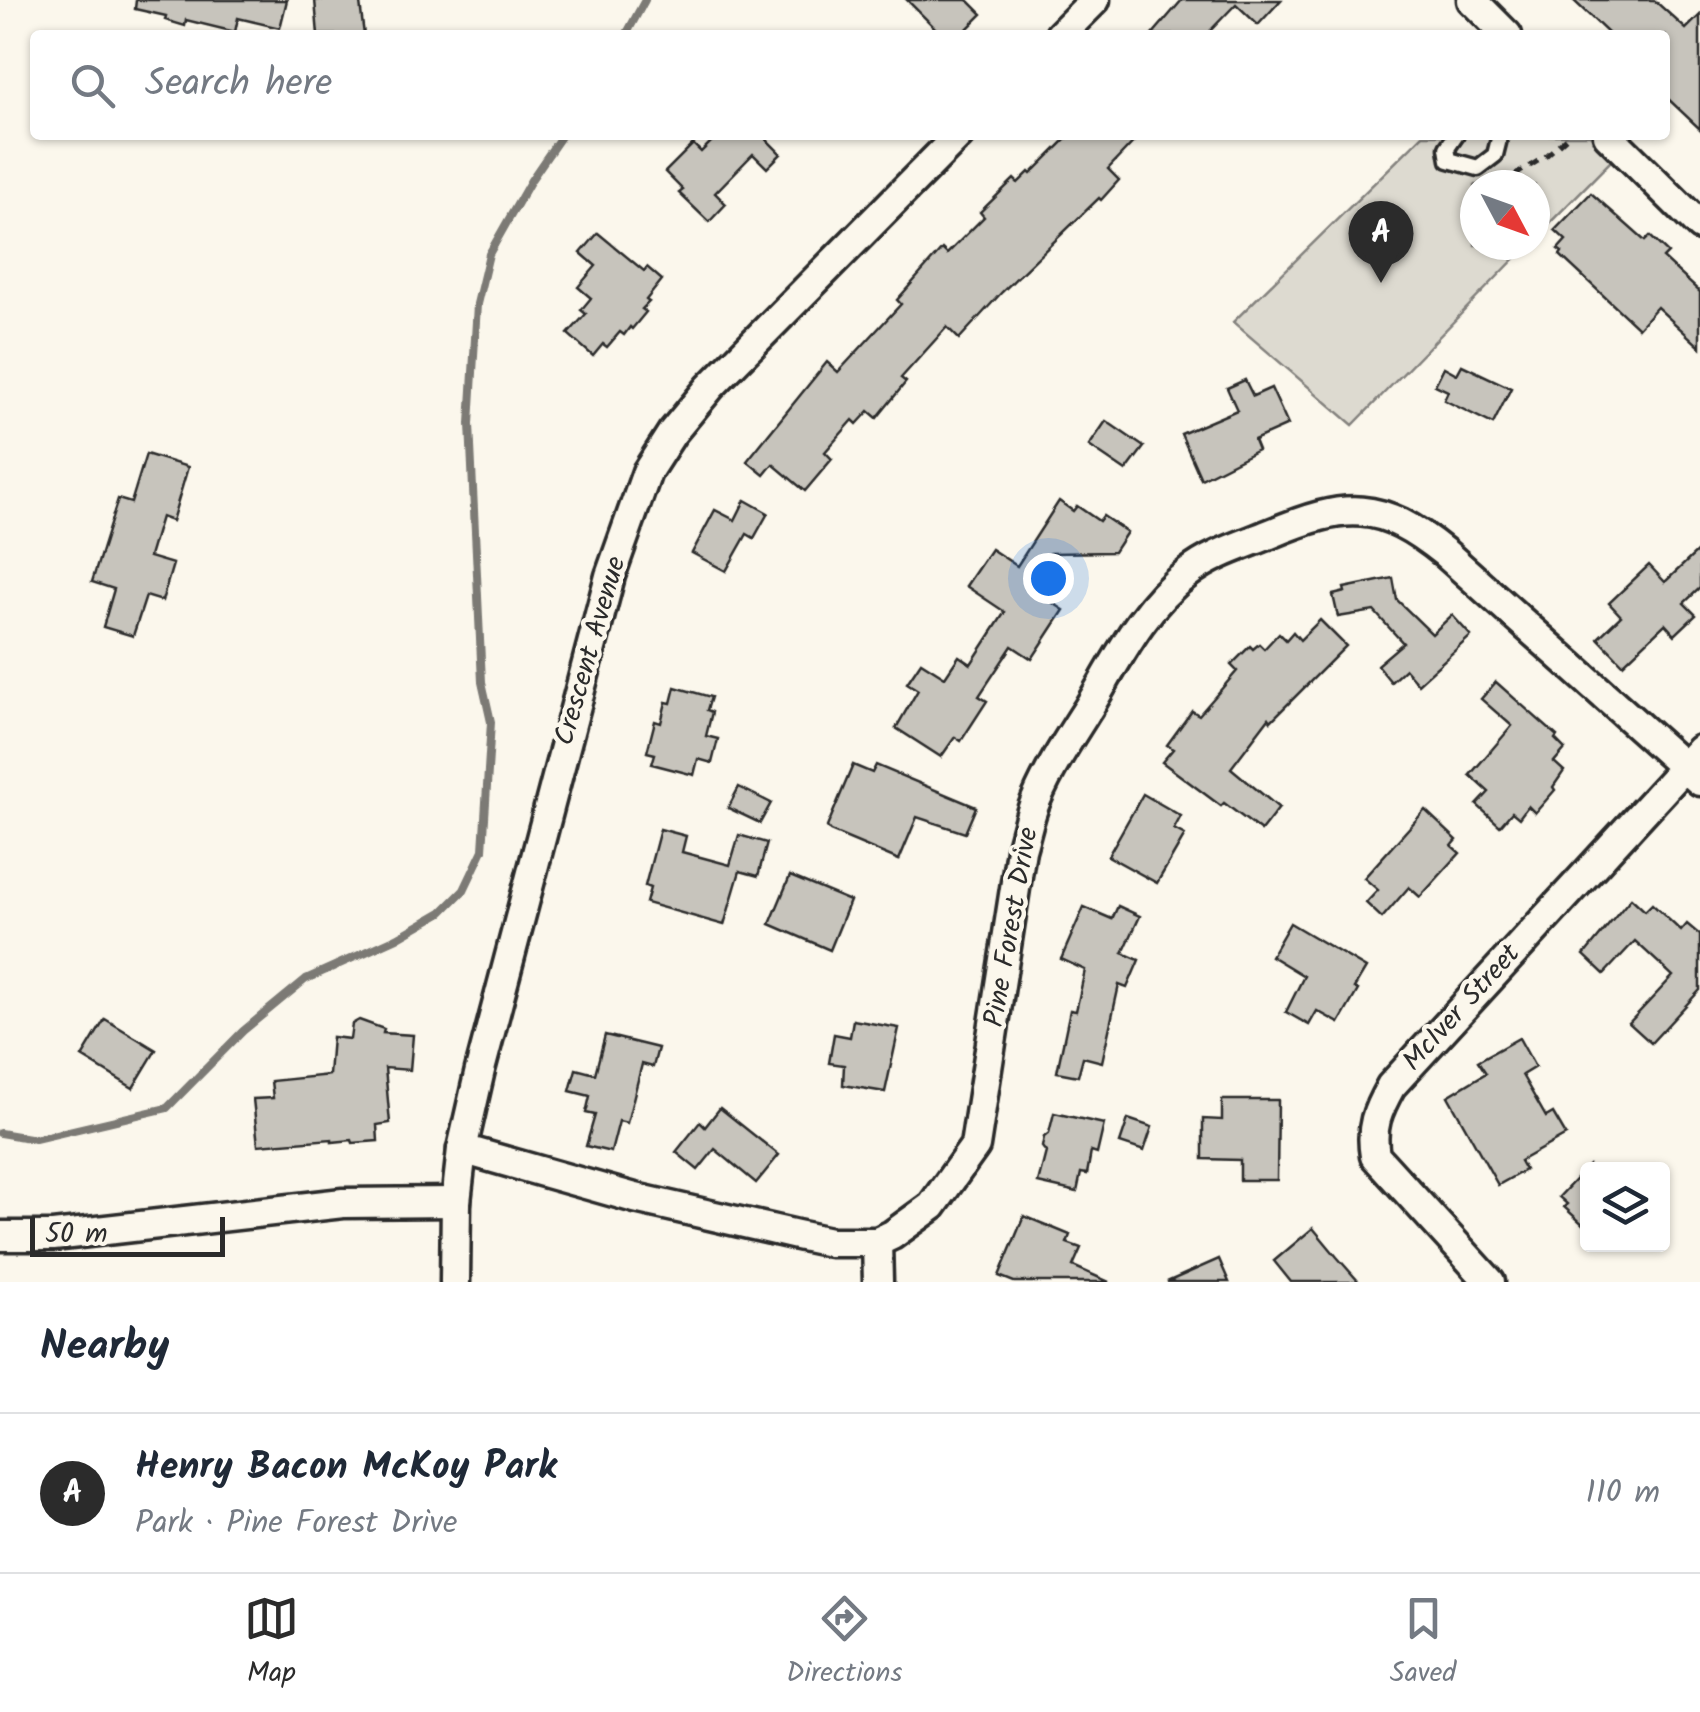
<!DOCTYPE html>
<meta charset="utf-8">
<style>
:root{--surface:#fff;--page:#f2f2f3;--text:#1f2937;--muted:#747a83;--line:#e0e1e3;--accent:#2b2b2b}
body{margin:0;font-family:Kalam,sans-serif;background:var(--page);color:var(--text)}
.controls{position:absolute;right:30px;bottom:30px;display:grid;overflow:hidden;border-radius:10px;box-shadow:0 2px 8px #0004}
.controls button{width:90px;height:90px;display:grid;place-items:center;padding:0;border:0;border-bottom:2px solid var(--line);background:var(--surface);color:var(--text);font:50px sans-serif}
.compass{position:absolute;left:1460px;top:170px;width:90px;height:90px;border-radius:50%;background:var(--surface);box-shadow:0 2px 8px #0004;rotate:131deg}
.scale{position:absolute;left:30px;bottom:25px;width:195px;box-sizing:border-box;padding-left:10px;border:5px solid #2b2b2b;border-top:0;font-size:28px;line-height:35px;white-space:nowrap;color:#2b2b2b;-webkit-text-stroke:8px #fbf7ec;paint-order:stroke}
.you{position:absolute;left:1048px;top:578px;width:35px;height:35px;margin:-25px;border:8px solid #fff;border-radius:50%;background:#1a73e8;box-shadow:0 0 0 15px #1a73e833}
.badge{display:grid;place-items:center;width:65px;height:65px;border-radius:50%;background:var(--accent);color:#fff;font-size:32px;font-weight:700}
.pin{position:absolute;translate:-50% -82px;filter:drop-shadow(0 2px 5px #0008)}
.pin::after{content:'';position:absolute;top:52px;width:35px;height:30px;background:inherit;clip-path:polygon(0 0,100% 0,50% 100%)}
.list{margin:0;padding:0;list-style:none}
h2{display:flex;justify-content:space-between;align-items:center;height:130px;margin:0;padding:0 40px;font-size:42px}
h2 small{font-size:32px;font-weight:400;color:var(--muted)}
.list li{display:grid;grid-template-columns:65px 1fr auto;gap:30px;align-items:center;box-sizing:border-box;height:160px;padding:0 40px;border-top:2px solid var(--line)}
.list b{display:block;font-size:38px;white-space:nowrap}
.list p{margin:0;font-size:32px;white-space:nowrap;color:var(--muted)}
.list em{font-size:32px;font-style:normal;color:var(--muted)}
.icon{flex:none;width:55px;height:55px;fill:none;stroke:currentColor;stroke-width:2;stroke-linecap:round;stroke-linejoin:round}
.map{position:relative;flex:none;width:1700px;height:1282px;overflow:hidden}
.search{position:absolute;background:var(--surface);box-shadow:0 2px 8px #0004;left:30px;right:30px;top:30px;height:110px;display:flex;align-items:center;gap:25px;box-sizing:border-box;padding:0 35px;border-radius:10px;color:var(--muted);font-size:38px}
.sheet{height:290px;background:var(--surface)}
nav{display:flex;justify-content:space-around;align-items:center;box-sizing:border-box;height:140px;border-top:2px solid var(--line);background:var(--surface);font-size:28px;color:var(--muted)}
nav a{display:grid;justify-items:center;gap:5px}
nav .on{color:var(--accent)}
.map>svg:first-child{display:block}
.green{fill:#dddad0;stroke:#84827e;stroke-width:2.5}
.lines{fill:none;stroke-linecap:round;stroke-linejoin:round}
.stream{stroke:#7b7a75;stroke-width:8}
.building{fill:#c7c4bc;stroke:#2b2b2b;stroke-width:2.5}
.lane-casing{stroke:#2b2b2b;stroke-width:21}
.street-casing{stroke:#2b2b2b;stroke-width:35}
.path{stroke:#2b2b2b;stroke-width:5;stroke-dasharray:10 8;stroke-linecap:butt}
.lane{stroke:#fbf7ec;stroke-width:14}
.street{stroke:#fbf7ec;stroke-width:28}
.labels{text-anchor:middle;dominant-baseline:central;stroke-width:9;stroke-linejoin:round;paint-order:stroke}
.street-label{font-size:28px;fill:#2b2b2b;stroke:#fbf7ec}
</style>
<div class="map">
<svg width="1700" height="1282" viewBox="0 0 1700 1282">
<rect width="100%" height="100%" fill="#fbf7ec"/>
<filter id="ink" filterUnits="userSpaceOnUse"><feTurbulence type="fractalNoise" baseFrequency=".01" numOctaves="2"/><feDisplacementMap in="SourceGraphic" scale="20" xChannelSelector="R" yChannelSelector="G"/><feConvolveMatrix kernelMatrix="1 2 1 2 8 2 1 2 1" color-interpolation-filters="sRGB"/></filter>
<g filter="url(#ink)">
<path class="green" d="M1423,135h167l24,23 -79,80v-53h-60v60h53l-175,180 -120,-103z"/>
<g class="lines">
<g class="stream">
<path d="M626,35l19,-35"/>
<path d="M0,1133l35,6 132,-31 76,-77 63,-52 91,-41 45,-26 22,-22 19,-40 8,-128 -9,-40 -12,-258 7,-120 12,-50 42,-74 31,-45"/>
</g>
</g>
<g class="building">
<path d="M136,0h151l-7,28 -42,-10 -3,14 -49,-12 -1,6 -20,-6 1,-4 -31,-7z"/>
<path d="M315,0h42l3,3 4,32h-46z"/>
<path d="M907,0h61l14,14 -21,21h-19z"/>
<path d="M1182,0h99l-23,25 -22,-21 -30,31h-54z"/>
<path d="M1573,0h81l32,29 14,-14v114l-35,-33v-61h-55z"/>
<path d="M718,135h53l-4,5 14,14 -14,14 -14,-14 -38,39 11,11 -17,18 -30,-29 4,-3 -18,-18 28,-28 8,8z"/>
<path d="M1070,135h70l-32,34 11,11 -18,20 -2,-2 -97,94 -43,47 -12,-12 -46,51 5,4 -29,36 -8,-7 -12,13 -4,-4 -28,32 7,7 -27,32 -32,-27 -9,11 -17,-14 80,-99 11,10 63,-68 -4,-4 45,-51 5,5 37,-37 -4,-5 34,-33 4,4 11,-11 2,2z"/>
<path d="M1591,193l54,48 5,-5 18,17 -5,5 37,34v55l-43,-40 -19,21 -78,-73 2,-3 -4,-3 8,-9 -11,-10z"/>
<path d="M598,233l46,38 3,-4 15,13 -16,20 3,2 -7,7 4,3 -14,17 -2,-2 -6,8 -4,-3 -13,15 -4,-3 -10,12 -25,-22 18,-20 -5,-4 10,-12 -13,-11 18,-21 -15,-13z"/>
<path d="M1462,365l49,23 -18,36 -49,-24 4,-9 -13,-6 9,-18 13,7z"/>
<path d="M1245,380l8,16 18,-8 17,37 -34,15 4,10 -57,29 -20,-45 56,-24 -10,-22z"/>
<path d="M1106,421l38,26 -18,24 -37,-25z"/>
<path d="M146,454l42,13 -16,54 -11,-4 -12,40 24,7 -11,37 -16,-5 -13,40 -30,-9 11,-38 -22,-7 26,-83 13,4z"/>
<path d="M745,500l23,13 -14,25 -7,-4 -21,37 -34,-18 23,-43 20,10z"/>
<path d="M1059,501l14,10 4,-5 22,15 4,-5 24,16 -13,20 -64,1 -22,34 36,23 -32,49 -20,-13 -33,50 8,5 -26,40 -6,-4 -14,20 -45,-29 22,-38 -11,-7 14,-21 24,15 14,-21 12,8 34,-52 -39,-26 25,-37 26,17z"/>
<path d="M1700,549v39l-16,15 12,12 -21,20 -10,-11 -42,40 -25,-26 23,-22 -12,-13 40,-38 16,17z"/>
<path d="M1393,578l4,22 35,34 20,-19 19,21 -53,48 -13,-15 -14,13 -14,-17 26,-22 -29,-32 -36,6 -5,-22 12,-3 -1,-4z"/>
<path d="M1320,620l26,26 -75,75 -2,-3 -38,50 48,40 -18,23 -37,-28 -3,3 -59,-44 11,-13 -6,-4 25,-34 7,4 38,-44 -6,-6 19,-19 3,3 6,-5 5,5 15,-16 7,7 7,-8 7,8z"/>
<path d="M1496,682l61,54 -2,3 10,10 -11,13 10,9 -11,16 2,3 -20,23 -7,-7 -9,12 -7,-6 -12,14 -23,-21 12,-13 -19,-17 42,-49 -31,-27z"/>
<path d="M675,687l36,10 -4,13 5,2 -6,24 12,3 -6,24 -14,-4 -4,16 -42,-11 3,-10 -8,-2 8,-31 6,2 5,-21 5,1z"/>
<path d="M853,765l19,8 4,-8 100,42 -11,26 -48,-16 -18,43 -69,-29 -3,-4z"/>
<path d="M739,787l32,16 -11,20 -32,-15z"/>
<path d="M1143,794l38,22 -7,13 11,6 -28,48 -49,-27z"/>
<path d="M1425,810l32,30 -5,6 8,7 -40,44 -11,-10 -27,31 -16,-15 12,-13 -14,-12z"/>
<path d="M660,829l26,7 -4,16 48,13 9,-30 28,8 -9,33 -18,-5 -16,54 -78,-22 4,-15 -5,-2z"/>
<path d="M790,876l60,25 -20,49 -60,-26z"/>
<path d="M1631,898l14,13 7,-7 29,27 6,-7 13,11v55l-49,53 -22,-20 44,-47 -38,-35 -31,33 -20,-19z"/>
<path d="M1118,906l22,10 -17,37 16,7 -12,28 -8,-3 -17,77 -19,-5 -5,19 -21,-4 13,-62 6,1 9,-41 -24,-11 1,-2 22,-50 28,12z"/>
<path d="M1290,923l76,45 -12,20 4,2 -19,33 -22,-12 -8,14 -23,-13 18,-36 -33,-20z"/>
<path d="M105,1019l51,31 -23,38 -51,-31z"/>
<path d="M359,1020l25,9 -1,4 30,2 -3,35 -25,-2 5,55 -13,2 1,16 -25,2 -1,-3 -20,2v-3l-74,6 -5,-46 20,-1 -2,-17 58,-6 3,-38 18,2 2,-15z"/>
<path d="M853,1020l46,8 -14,64 -42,-7 1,-20 -15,-2 5,-29 16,3z"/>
<path d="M605,1035l53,13 -5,19 -11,-3 -15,59 -8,-2 -8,31 -25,-6 9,-31 -9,-2 4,-17 -20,-5 6,-22 19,5z"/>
<path d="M1519,1038l16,29 -13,8 24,42 7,-4 13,22 -46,26 5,9 -27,15 -50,-89 38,-23 -8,-12z"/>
<path d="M1222,1100h56l-1,80h-37v-20l-37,-1v-40l19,1z"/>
<path d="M720,1108l59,47 -23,28 -41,-34 -17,21 -22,-18 24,-30 5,5z"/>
<path d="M1054,1113l50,11 -7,30 -6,-2 -4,22 -6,-1 -4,19 -39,-9 8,-31 -4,-5 2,-10 5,-4z"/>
<path d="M1128,1119l24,8 -8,24 -24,-8z"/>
<path d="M1588,1166v63l-24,-22 3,-3 -8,-7z"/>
<path d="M1024,1216l46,19 -3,8 14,5 -8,18 36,16h-95l-15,-6z"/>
<path d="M1313,1228l24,29 22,25h-68l-17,-21z"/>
<path d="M1219,1259l10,23h-62z"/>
</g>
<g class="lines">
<g class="lane-casing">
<path id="lane" d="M1456,135l-9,13 2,12 29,8 17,-13 5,-20"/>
</g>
<g class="street-casing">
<g id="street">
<path d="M1472,0l35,35"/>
<path d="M1060,35l35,-35"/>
<path d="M1608,135l92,91"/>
<path d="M462,1149l173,49 162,37 33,7h47l15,-7 40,-29 43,-60 46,-296c5,-16 8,-34 15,-50 14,-33 34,-63 53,-93 28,-47 54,-101 99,-134 24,-19 55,-28 82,-39 76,-32 110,-34 175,19l255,228"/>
<path d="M0,1236h53l290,-33 113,-1"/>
<path d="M877,1242l1,40"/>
<path d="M455,1282l1,-80 6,-53 18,-79 130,-494 37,-104 25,-39 38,-46 249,-252"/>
<path d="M1490,1282l-115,-126c-5,-29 2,-45 16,-70l309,-336"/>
</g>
</g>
<g class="path">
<path d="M1499,185l47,-29 23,-21"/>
<path d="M1467,209l8,-6"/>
</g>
<use href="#lane" class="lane"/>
<use href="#street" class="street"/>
</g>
</g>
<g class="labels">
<g class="street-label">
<text transform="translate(591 651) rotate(-74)">Crescent Avenue</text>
<text transform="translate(1012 927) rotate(-80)">Pine Forest Drive</text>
<text transform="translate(1462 1008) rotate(-48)">McIver Street</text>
</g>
</g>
</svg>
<div class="controls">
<button><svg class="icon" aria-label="layers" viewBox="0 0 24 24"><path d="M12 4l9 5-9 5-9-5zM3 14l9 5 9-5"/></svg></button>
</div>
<svg class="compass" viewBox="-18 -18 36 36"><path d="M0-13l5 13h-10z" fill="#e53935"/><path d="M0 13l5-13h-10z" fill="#747a83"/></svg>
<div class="scale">50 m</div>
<div class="you"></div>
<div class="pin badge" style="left:1381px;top:283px">A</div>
<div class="search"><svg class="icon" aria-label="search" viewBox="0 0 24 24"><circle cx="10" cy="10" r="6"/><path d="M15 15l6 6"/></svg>Search here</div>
</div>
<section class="sheet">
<h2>Nearby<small></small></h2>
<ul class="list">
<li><span class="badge">A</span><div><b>Henry Bacon McKoy Park</b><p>Park · Pine Forest Drive</p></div><em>110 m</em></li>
</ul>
</section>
<nav>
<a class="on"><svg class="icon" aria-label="map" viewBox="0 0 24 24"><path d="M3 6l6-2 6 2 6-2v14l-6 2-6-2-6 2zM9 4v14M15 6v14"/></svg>Map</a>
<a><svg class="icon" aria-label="directions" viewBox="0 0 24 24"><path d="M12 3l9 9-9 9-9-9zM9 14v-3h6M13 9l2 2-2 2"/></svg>Directions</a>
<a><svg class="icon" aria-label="saved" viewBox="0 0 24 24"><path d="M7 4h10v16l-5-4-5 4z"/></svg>Saved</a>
</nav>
